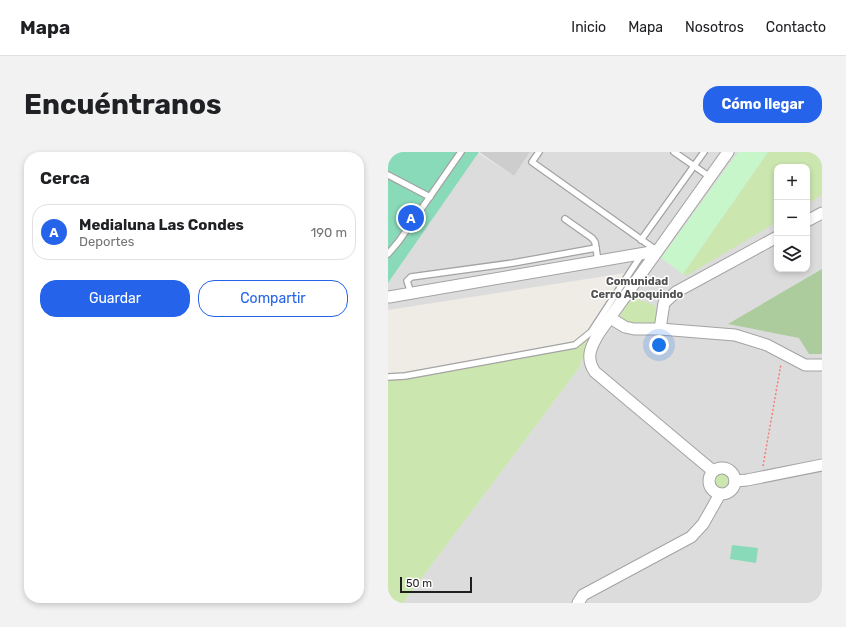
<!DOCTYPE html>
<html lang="es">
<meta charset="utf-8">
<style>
:root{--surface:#fff;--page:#f2f2f2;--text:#202124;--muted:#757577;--line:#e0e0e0;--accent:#2563eb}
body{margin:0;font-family:Rubik,sans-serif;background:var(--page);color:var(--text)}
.controls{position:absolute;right:12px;top:12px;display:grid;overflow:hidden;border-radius:8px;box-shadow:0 2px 6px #0003}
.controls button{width:36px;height:36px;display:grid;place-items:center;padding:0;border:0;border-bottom:1px solid var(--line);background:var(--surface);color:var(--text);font:20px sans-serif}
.scale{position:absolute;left:12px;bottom:10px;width:72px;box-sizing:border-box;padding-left:4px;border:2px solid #1f1f1f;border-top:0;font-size:11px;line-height:14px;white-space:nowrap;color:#1f1f1f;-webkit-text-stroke:3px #fff;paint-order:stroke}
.you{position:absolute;left:271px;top:193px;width:14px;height:14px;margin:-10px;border:3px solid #fff;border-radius:50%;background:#1a73e8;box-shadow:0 0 0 6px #1a73e833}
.badge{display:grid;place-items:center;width:26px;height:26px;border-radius:50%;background:var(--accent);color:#fff;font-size:13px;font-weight:700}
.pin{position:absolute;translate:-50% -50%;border:2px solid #fff;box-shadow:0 1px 4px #0006}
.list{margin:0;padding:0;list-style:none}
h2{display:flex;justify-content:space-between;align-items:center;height:52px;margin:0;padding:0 16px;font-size:17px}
h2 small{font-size:13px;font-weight:400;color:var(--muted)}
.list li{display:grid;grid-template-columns:26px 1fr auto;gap:12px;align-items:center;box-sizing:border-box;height:56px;margin:0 8px 8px;padding:0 8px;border:1px solid var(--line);border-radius:16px}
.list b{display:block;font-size:15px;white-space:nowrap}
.list p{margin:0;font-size:13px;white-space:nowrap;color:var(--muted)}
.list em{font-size:13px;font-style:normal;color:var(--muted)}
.actions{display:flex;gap:8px;padding:12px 16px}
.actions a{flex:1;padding:9px 0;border:1px solid var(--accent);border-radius:16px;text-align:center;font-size:14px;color:var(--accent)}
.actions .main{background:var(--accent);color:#fff}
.icon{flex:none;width:22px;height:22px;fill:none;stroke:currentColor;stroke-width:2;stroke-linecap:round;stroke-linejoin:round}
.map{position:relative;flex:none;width:434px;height:451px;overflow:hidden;border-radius:16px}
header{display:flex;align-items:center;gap:24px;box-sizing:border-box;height:56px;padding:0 20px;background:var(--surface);border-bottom:1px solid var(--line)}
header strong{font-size:19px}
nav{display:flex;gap:22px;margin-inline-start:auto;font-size:14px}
.intro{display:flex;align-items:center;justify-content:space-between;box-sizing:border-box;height:96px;padding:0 24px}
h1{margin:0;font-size:28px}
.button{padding:10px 18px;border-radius:16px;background:var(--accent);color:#fff;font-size:14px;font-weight:700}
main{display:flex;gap:24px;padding:0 24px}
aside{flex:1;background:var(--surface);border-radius:16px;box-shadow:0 2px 6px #0003}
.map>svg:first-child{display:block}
.residential{fill:#dddcdc;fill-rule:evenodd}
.religious{fill:#cdcdcd}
.grass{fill:#cce6af}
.forest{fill:#adcc9d}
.park{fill:#c6f6c9}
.pitch{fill:#89dab8}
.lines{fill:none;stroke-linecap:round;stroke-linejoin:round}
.service-casing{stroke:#a3a3a3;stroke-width:8}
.minor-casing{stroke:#a3a3a3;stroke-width:13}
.path{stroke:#f27e75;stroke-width:1.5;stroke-dasharray:2 2;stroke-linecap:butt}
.service{stroke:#fff;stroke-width:5.5}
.minor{stroke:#fff;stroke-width:11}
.labels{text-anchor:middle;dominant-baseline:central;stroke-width:3;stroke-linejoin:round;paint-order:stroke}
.neighbourhood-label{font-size:11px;font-weight:bold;fill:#525252;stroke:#fff}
</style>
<header>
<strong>Mapa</strong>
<nav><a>Inicio</a><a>Mapa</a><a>Nosotros</a><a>Contacto</a></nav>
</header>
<div class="intro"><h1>Encuéntranos</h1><a class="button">Cómo llegar</a></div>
<main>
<aside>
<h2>Cerca<small></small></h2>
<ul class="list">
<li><span class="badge">A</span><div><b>Medialuna Las Condes</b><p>Deportes</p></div><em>190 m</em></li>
</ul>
<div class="actions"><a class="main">Guardar</a><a>Compartir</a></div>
</aside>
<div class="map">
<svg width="434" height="451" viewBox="0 0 434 451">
<rect width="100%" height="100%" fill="#efece6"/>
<path class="residential" d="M142,0h292v451h-419l176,-235 11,-29 48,-68 -250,39v-27l90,-130 36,23zM389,15h30v102h-30z"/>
<path class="religious" d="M91,0h51l-16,24z"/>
<g class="grass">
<path d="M380,0h54v43l-15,9v-37h-30v55l-91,54 -3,-2z"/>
<path d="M249,147l17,6 3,7 -2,12 -32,-2 -3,-9 8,-10z"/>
<path d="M202,187l-11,29 -176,235h-15v-227z"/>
<path d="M336,322l7,5 -10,13 -7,-5 2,-12z"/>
</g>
<path class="forest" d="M434,117v85h-13l-10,-16 -71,-14z"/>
<path class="park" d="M350,0h30l-85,122 -22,-16z"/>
<g class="pitch">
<path d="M0,0h91l-91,131z"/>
<path d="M344,393l26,3 -2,15 -26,-4z"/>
</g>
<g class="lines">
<g class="service-casing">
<g id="service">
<path d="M151,0l-7,10 124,88"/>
<path d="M286,0l36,25"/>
<path d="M0,23l42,22"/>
<path d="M177,67l27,19 3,4 3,19"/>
<path d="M253,88l63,-88"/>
<path d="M0,102l11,-13 62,-89"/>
<path d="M23,141l-4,-12 4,-4 102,-14 83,-15"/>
<path d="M0,225l17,-1 170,-31 16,-13 51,-78"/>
</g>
</g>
<g class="minor-casing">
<g id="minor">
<path d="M419,69l15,-8"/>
<path d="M1,145l268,-46"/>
<path d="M222,166l15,9 9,2h26l75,6 32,10 38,20h17"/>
<path d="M272,177l4,-26 12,-11 101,-55"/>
<circle cx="334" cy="329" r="13"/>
<path d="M325,319l-118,-99c-10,-14 -4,-26 4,-39l129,-181"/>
<path d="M347,329l12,-1 75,-15"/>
<path d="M190,451l5,-8 108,-58 12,-13 17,-30"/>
</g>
</g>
<path class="path" d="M375,314l18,-102"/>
<use href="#service" class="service"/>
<use href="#minor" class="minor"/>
</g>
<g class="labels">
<g class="neighbourhood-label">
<text x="249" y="129">Comunidad<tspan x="249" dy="13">Cerro Apoquindo</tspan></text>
</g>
</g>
</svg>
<div class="controls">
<button>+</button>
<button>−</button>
<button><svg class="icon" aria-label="layers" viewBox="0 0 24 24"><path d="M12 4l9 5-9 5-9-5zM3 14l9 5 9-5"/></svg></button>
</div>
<div class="scale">50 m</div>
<div class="you"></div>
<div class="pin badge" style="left:23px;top:66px">A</div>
</div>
</main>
